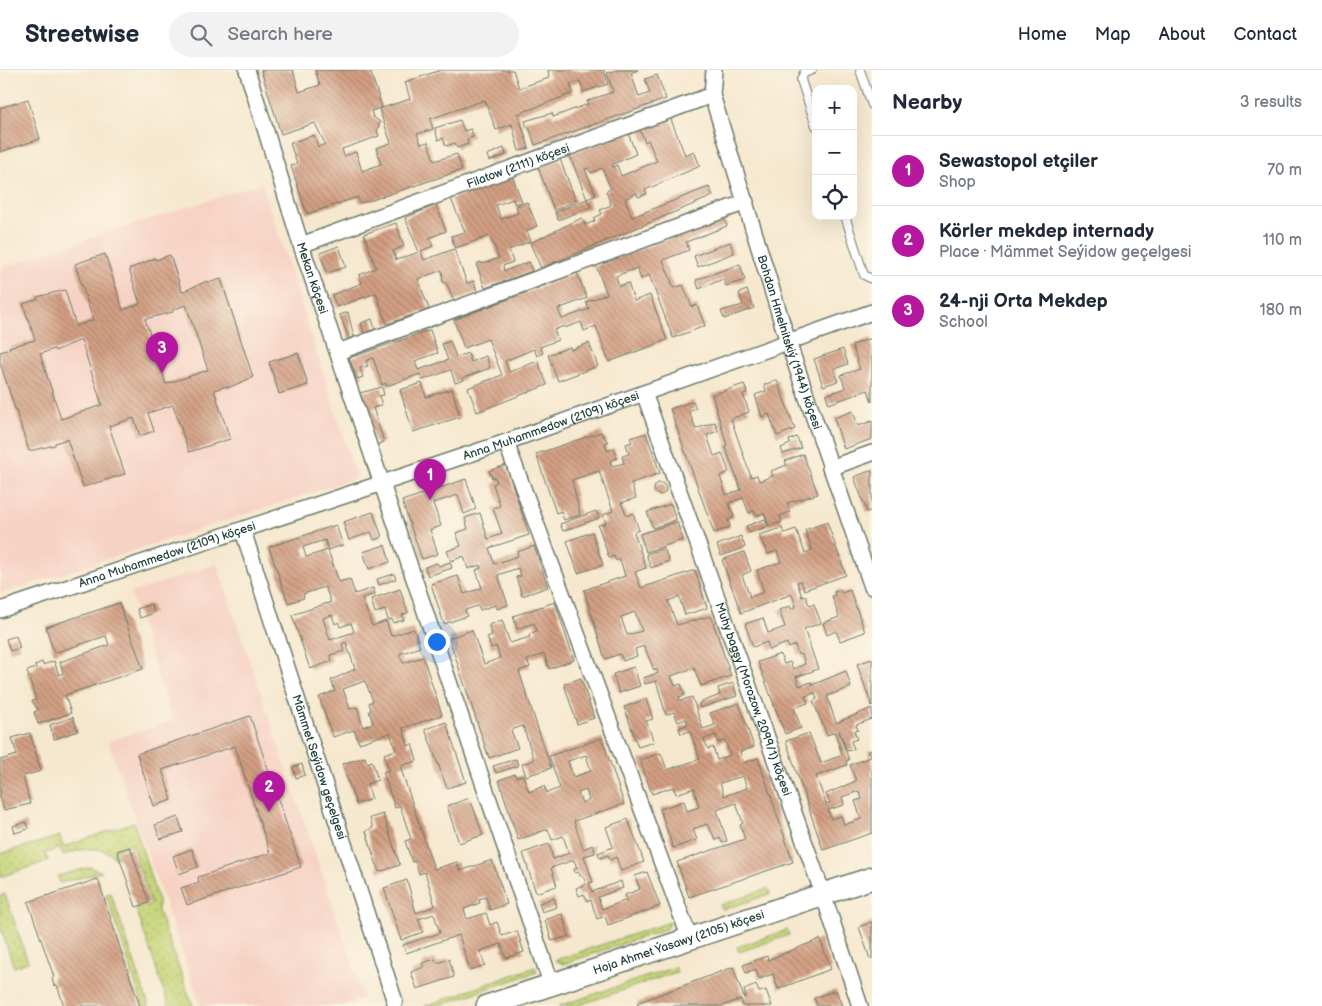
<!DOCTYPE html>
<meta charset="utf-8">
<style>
:root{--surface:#fff;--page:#f2f2f3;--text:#1f2937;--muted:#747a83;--line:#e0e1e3;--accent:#b5179e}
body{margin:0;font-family:"Balsamiq Sans",sans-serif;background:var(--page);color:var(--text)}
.controls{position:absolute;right:15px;top:15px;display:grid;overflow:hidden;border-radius:10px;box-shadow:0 5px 20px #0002}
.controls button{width:45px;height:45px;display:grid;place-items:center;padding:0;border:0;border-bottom:1px solid var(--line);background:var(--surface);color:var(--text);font:25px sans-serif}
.you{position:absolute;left:436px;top:571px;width:18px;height:18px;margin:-12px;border:4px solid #fff;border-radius:50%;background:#1a73e8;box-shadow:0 0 0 8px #1a73e833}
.badge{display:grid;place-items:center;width:32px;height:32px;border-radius:50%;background:var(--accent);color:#fff;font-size:16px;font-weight:700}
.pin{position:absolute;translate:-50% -41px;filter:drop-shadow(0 1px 2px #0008)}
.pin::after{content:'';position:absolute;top:26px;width:18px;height:15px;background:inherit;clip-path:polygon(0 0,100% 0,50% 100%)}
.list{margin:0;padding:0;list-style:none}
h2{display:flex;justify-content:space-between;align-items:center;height:65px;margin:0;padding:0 20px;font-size:21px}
h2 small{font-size:16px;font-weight:400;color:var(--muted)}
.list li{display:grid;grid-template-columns:32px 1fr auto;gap:15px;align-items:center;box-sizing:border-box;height:70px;padding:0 20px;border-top:1px solid var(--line)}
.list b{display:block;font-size:19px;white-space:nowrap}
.list p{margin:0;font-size:16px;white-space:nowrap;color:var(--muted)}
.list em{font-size:16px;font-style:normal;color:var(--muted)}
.icon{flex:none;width:28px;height:28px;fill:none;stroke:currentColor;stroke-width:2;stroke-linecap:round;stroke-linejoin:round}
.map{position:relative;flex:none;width:872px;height:936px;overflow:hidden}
header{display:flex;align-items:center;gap:30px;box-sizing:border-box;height:70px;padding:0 25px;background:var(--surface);border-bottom:1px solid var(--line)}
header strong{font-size:24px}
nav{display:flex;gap:28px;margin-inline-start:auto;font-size:18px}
.search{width:350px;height:45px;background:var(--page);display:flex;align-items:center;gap:12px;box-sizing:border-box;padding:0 18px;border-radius:28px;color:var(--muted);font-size:19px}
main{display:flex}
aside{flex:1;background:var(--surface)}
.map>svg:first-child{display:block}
.built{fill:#f6d2c4}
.grass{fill:url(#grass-dots);stroke:#728855}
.building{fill:url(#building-back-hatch);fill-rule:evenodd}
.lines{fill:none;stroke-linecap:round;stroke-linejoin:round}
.lane-casing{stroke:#6a796a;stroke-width:10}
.street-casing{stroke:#6a796a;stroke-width:18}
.secondary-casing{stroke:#6a796a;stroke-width:24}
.lane{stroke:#fff;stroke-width:8}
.street{stroke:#fff;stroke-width:15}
.secondary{stroke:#fff;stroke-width:21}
.labels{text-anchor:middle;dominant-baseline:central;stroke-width:4;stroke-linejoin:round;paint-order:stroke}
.street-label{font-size:12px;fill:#1f3d34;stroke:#fcf5e5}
</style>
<header>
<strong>Streetwise</strong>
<div class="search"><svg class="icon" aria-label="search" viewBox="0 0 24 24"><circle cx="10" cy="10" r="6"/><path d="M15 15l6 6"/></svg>Search here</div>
<nav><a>Home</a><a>Map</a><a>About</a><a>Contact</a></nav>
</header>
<main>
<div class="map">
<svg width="872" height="936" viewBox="0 0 872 936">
<defs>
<pattern id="grass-dots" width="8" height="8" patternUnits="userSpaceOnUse" patternTransform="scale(1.25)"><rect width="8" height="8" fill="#c5d476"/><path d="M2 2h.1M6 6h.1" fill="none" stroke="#a9b767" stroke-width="1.8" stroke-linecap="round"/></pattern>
<pattern id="building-back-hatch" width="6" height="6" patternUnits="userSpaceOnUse" patternTransform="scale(1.25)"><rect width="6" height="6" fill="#d39f83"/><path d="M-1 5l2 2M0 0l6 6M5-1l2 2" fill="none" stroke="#ab836c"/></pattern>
</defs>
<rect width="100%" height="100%" fill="#fcf5e5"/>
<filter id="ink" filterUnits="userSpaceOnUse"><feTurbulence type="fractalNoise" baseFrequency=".02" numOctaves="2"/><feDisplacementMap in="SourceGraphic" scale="10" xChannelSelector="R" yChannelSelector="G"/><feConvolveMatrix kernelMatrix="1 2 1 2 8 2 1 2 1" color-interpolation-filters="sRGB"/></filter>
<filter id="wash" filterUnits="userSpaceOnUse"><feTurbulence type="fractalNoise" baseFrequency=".0096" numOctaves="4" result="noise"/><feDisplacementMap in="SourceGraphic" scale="20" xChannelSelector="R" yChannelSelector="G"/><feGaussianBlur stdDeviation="1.12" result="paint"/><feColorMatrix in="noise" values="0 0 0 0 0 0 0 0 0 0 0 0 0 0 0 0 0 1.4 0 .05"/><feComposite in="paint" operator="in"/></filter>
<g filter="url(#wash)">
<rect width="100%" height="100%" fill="#f6e8cf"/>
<g class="built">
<path d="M262,113l95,295 -357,116v-326z"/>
<path d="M217,494l147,434 -23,8h-140l-93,-265 65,-20 -43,-128z"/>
</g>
<g class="grass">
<path d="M134,752l24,79v10l35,95h-24l-33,-97 15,-5 -20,-61 -16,7 3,8h-4c-13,-15 -35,-8 -51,-3l-3,-7 -15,5 3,8 -48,16v-23l60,-18 3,11z"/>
<path d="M90,797l12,5 -42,11 -2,-7z"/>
<path d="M768,818l2,6 -48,16 -2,-5z"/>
<path d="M111,823l38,113h-6l-37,-112z"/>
<path d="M5,824l23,68 -14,5 -14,-41v-30z"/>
<path d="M670,852l-4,7 -103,35 -8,-4z"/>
<path d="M787,860l2,5 -50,17 -2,-5z"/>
<path d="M535,897l2,5 -100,34h-12z"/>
<path d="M675,897l2,5 -101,34h-17z"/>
</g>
<g id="blocks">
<g class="building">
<path d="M261,0h32l6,22 21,-7 -5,-15h55l12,37 -11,4 2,6 7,5 -3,9 2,5 -37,13 2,7 12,-4 6,19 19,-7 -5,-16 15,-5 -12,-34 31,-10 -5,-17 36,-12h72l6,18 30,-10 -1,-8h56l4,14 -25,8 -3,-11 -10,3 3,9 -55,21 11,34 -10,3 -7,-27 -16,6 -11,-30 -55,19 3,10 -16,5 4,10 7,-2 6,19 23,-7 5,16 -90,30 -12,3 -2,-6 -51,17 -16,-48 6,-2 -7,-21 24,-8 4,12 7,-3 -10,-21 -34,11z"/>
<path d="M617,0h21l-7,3 8,24 11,-4 -5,-14 12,-4 9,24 -131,46 -6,-18 -2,1 -2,-7 27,-8 1,4 35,-13 -1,-3 26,-9 -6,-19z"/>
<path d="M28,29l12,40 -40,13v-44z"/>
<path d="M670,47l15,38 9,-4 6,15 -55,24 2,4 -9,3 -1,-4 -12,6 7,18 77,-30 4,9 -172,72 -11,-25 52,-25 3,7 10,-4 -1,-3 8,-4 -2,-4 11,-5 -5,-14 5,-2 -9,-21 -11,5 -3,-5 -3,1 11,26 -9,4 -18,-45 59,-21 8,21 -25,11 1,2 5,-2 4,11 36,-15 -9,-21 -3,2 -6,-14z"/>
<path d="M460,50l4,11 7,-2 2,8 -6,2 1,5 -11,4 -2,-5 -9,3 -3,-8 -5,2 -3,-12z"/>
<path d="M504,78l2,7 -17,6 -2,-6z"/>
<path d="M560,89l16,42 -22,9 -16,-43z"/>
<path d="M512,105l10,27 -7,2 -2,-5 -17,6 5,14 17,-6 -2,-7 11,-4 10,24 -10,5 4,10 -22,9 4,12 -10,4 1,5 25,-9 3,9 -47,17 -8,-22 1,-3 3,-1 1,2 17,-6 -9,-22 -35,12 -4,-12 14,-4 -14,-33z"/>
<path d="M587,129l4,8 -33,13 -3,-8z"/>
<path d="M436,135l10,26 -17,7 4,8 -12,5 3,9 30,-11 13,34 7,-2 3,11 -23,9 -7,-17 -4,-2 -1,-12 -24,9 11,30 -42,15 -11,-31 -39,14 -5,-12 30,-12 -3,-8 17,-7 -12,-34 32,-11 8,23 -11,5 3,9 23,-8 -14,-34z"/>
<path d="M724,148l3,8 -41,16 3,8 -26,10 11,28 9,-3 9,22 5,-2 8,21 -32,12 -24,-63 -8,4 -4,-11 -21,8 3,10 9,-3 6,18 16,-6 17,45 -58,22 -13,-36 -12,5 -3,-9 -16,6 -1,-2 -10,4 4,10 -18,7 3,6 -6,3 -3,-7 -29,12 4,11 29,-11 9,24 -70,27 -9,-24 34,-13 -14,-36 -24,9 -10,-28 123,-47 10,25 -29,11 4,10 27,-10 -3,-7 21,-8 -11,-28z"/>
<path d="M730,172l4,11 -36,14 -4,-11z"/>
<path d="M339,176l7,21 -19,6 -7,-20z"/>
<path d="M105,184l18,56 17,-6 -11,-35 26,-11 1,2 14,-5 12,37 25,-11 1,2 13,-4 32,98 -25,11 -1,-2 -13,4 16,49 -41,13 -16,-47 -25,8 6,18 -14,5 -6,-18 -25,8 16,48 -42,13 -16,-48 -12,4v2l-26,6 -29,-88v-11l10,-3 -1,-2 26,-7 -12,-36 15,-5 -1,-2 28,-7 11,36 17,-6 -18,-56zM186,235l22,65 -42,14 -21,-65 28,-7 -1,-2zM81,270l21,65 -41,14 -21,-65 14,-5 1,2z"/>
<path d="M740,194l5,16 -19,6 -3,-7 -24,10 -3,-9z"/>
<path d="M747,220l7,18 -30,11 -3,-8 22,-6 -4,-12z"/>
<path d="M348,242l6,25 -5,2 -9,-24z"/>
<path d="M372,249l3,10 -11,4 -3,-10z"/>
<path d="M430,260l8,23 -23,8 3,9 30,-10 -6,-16 8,-3 6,16 12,-4 3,9 15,-6 4,12 -27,10 1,2 -9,3 -4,-13 -29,10 -2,-6 -33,12 -1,-3 -4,2 -9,-27 -7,3 2,5 -8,2 3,9 -6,2 -8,-21z"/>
<path d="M872,268v64l-4,-12 -39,14 -3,-9 19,-7 -4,-13 19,-6 -8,-24z"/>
<path d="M589,273l9,23 -40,15 -10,-26 22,-8 1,3z"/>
<path d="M843,279l5,15 -14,5 4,12 -15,5 -9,-27z"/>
<path d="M298,283l10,32 -29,9 -10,-32z"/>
<path d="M777,310l18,49 -18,7 -8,-22 -7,3 -7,-22 11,-4 -2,-6z"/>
<path d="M422,313l4,14 26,-8 8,28 -47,15 -13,-42z"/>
<path d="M744,314l3,9 -4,1 6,18 -18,7 20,58 6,-2 2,6 14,-5 -2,-5 16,-6 -2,-4 18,-7 15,40 -31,9 3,9 -10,4 2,6 -13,4 -5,-13 -9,3 -1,-5 -5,2 -6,-15 -14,5 5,14 -6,3 2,7 -16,6 -44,-124 23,-8 3,7 -7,3 7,18 19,-7 3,9 -11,4 7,21 8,-3 7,19 -9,4 6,19 15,-5 -16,-44 2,-1 -15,-50z"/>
<path d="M382,317l2,8 -5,1 3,9 -9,3 11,34 -8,3 -16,-52z"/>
<path d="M853,341l5,15 14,-5v18l-28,10 -10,-31z"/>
<path d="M601,362l7,10 -3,1 2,8 7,-3 3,10 -7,3 2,5 12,-3 -2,-7 7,-2 -3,-10 6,-2 -2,-4 16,-5 14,40 -29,10 5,15 -15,5 6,13 6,-3 6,17 -5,2 12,36 -11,4 6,16 54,-18 12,38 -22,7 -6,-18 -11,4 9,24 34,-9 20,60 -30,10 -7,-18 -23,8 4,10 6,-2 4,11 -6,2 1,4 12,-4 11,32 12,-4 -5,-12 29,-10 15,44 -14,5 3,11 15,-5 35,104 -104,35 -12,-35 68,-23 -5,-14 3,-2 -7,-20 -19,7 10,31 -5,2 -2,-5 -4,2 -9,-16 -14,5 4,11 -24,8 -13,-39 24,-8 3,10 12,-4 -5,-19 -18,6 -3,-7 -21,7 -12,-34 21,-7 6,17 33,-11 -10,-28 -9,3 -2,-6 9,-4 -2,-5 -8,3 -4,-10 -8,3 -10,-34 -11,3 -2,-6 15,-5 -1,-4 -3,1 -10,-24 -9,3 2,7 -14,5 -3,-7 -15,5 -21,-69 41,-14 -5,-17 -4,2 -2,-5 -5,2 -11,-33 8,-2 -3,-8 10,-4 -14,-40 -27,9 8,35 -16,5 -3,-9 -5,2 -20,-59zM635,542l7,19 -15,4 -6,-18zM716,665l2,8 7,-3 5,15 -13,5 -4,-13 -5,2 -4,-10zM743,706l4,12 -23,8 -4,-13z"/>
<path d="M797,367l4,11 -18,6 -2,-6 9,-4 -1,-4z"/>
<path d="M506,395l23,70 -40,13 5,16 24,-8 -1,-4 17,-6 14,41 -26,9 -6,-19 5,-1 -3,-8 -20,7 10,30 -11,4 -1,-4 -16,5 -2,-4 -13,4 2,6 -23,8 -13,-40 27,-8 6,18 18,-6 -6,-18 5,-2 -1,-3 -12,4 -4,-13 -13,5 -4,-10 14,-5 -5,-13 12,-4 -3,-11 15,-5 8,26 14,-5 -9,-26 7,-2 -7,-22 4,-2 -2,-5 -3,1 -3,-7z"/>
<path d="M872,400v40l-5,2 -13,-35z"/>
<path d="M466,409l10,30 -12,5 -6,-19 -25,8 8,23 -11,4 8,24 -16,5 -20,-58z"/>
<circle cx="660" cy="419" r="6"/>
<path d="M671,434l5,16 -23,8 -6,-16z"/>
<path d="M596,441l3,7 -36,13 -3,-7z"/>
<path d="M373,442l9,25 -8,3 -3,-8 -22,8 -6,-18z"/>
<path d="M765,449l3,7 -19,7 -3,-7z"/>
<path d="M677,452l6,18 -37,12 -6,-18z"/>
<path d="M827,452l19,53 -42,15 -3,-9 -4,1 5,15 4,-1 2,7 3,2 3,-1 7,19 -17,6 14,40 -22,8 3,9 12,-4 1,3 34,-14 5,16 -24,9 9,27 36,-15v11l-16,6 2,5 -4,1 3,8 -6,2 3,8 -7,2 -8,-20 10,29 -3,1 1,4 -31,11 10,28 4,-1 -4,-9 30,-13 -6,-16 20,-8 -2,-6 4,-1v83l-49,17 -37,-109 23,-8 12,30 21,-8 -7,-23 -8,3 -14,-34 4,-2 -2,-6 -10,3 3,7 -14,5 7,20 -16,6 -27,-72 22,-8 4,10 6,-2 3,7 12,-5 -3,-10 -4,1 -3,-10 -6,3 -2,-5 -18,7 -2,-8 -14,5 -8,-23 18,-6 5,15 17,-6 -6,-17 11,-4 1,3 5,-2 -4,-13 -51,19 -19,-53 22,-8 7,19 -9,4 8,22 14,-5 -7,-22 24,-8 -4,-11 -9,3 -9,-19 23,-7 2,5 12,-4 9,24 7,-3 -7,-20zM859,721l3,8 -7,2 6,18 -17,6 -3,-9 -10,3 -3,-9 16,-5 -2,-8z"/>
<path d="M336,455l7,20 -15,5 -3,-10 -22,7 3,10 22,-7 11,32 11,-3 5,15 18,-6 2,6 -13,4 10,28 14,-5 5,15 23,-7 6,18 -21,7 4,9 20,-6 19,58 -39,13 5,18 4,-2 5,17 -17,5 34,103 23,-7 3,9 32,-11 15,44 -17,6 -4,-13 -7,2 1,4 -16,6 3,10 19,-6 4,12 7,-3 5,14 15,-5 7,21 -18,6 -5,-14 -21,7 5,14 -15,5 -11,-35 -53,18 -3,-8 37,-12 -6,-19 -16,5 5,13 -22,8 -17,-52 23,-8 9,33 19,-7 -10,-34 -6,2 -4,-13 -3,1 -7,-21 6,-2 -11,-33 -5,2 -12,-36 6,-2 -5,-16 12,-4 -6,-17 -31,10 -5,-13 -21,7 -14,-40 16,-6 -4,-11 24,-11 -9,-27 -4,2 2,7 -14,4 2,6 -22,8 -18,-54 39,-13 -6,-15 -22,7 1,4 -16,5 -19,-56zM332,545l3,9 3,-2 2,5 11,-4 3,9 -24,8 -7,-22zM365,611l8,20 -4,2 2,7 -2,1 4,12 -10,4 -6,-20 -7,2 -7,-20z"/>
<path d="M592,462l11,33 -25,8 -11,-32z"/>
<path d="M741,466l4,11 -24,9 -4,-11z"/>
<path d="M385,475l5,17 -21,7 -6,-17z"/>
<path d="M664,478l5,13 -18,7 -5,-14z"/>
<path d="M450,492l2,6 -24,8 -3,-9 12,-4 2,3z"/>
<path d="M394,504l2,5 -17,6 -2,-6z"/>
<path d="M400,519l8,24 -6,2 2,5 -11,3 -1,-4 -4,1 -3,-10 -10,3 -4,-14z"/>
<path d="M840,520l2,3 8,-3 15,42 -25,9 -4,-10 -9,4 -4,-12 16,-6 -7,-21 3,-1 -1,-3z"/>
<path d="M555,532l19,58 -25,9 -5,-15 -17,6 3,7 -11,4 32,97 -25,8 -4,-12 12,-4 -11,-34 -12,4 7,18 -29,10 -40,-120 23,-8 12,34 16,-6 -4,-12 -5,2 -4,-11 5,-2 -3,-10 13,-5 8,23 20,-6 -1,-3 8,-3 -3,-8 -17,6 -4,-13z"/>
<path d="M119,533l24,66 -78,26 6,18 -33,11 -4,-12 4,-2 -6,-9 4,-1 -9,-29 9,-3 -1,-3 7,-3 1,3 11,-4 5,14 4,-2 -3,-11 49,-17 -3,-9 -52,17 -8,-26z"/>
<path d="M151,534l3,9 -14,5 -3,-9z"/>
<path d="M16,566l4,12 -10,3 -4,-12z"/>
<path d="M872,589v47l-15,-42z"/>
<path d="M634,597l6,19 -21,7 -6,-19z"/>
<path d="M581,608l13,40 -17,6 -13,-40z"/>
<path d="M733,613l4,13 -37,12 -1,-5 21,-8 -2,-7z"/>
<path d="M646,629l7,20 -7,2 8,21 -16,5 -14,-40z"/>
<path d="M250,646l51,151 -114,38 -6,-17 18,-6 -1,-5 72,-24 -35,-107 -73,24 10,30 -18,6 -17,-52z"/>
<path d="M73,647l5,14 -24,8 -4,-14z"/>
<path d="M446,652l20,60 -19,6 -22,-59z"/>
<path d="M30,663l11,38 -18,5 7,28 -26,6 -4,-13v-37l17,-5 -5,-17z"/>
<path d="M602,668l22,66 -50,17 9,28 10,-4 2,8 -11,3 9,26 -4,1 3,9 29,-11 2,7 -25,9 4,12 25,-9 -2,-5 15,-6 -5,-13 12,-4 13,34 -52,19 -3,-9 -8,3 -6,-19 -4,1 -3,-7 -5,2 -3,-8 10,-4 -3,-8h-3l-1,-4 -4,1 -1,-4 3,-1 -3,-8 -23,8 6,18 -21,7 -13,-40 26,-9 4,15 16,-6 -6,-17 -11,4 -4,-11 -30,11 -19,-60 16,-6 1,3 7,-2 6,17 15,-6 3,7 2,-1 11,-4 -11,-32zM586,685l5,16 -18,6 -5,-16zM586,720l3,10 -7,3 -4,-10z"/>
<path d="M365,687l2,6 5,-2 6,19 -11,4 5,15 -16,5 -14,-40z"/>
<path d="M516,689l2,7 -22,7 -3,-7z"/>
<path d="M302,694l3,11 -9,3 -3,-11z"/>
<path d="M470,728l13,37 -24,8 -12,-37z"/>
<path d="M383,744l17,51 -21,7 -13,-41 7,-3 -3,-10z"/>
<path d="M178,747l5,15 -23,7 -5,-14z"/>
<path d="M628,749l16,43 -23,9 -5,-14 -6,3 -2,-5 -8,3 -2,-5 15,-6 -7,-20z"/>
<path d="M26,752l2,7 -13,4 -2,-7z"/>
<path d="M130,777l19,56 -13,4 -19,-56z"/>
<path d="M192,779l6,18 -19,7 -6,-18z"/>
<path d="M98,809l24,75 18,52h-76l-7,-21 -3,1 -2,-8 2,-1 -26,-75z"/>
<path d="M554,828l3,9 -15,5 -3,-9z"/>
<path d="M562,844l7,22 -17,5 -7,-21z"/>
<path d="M872,852v37h-2l-11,-32z"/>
<path d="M820,869l11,30 -53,20 -5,-15 -14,5 -3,-10 -10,4 -3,-8 24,-9 1,4z"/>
<path d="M435,889l2,4 12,-4 5,18 -37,12 -6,-17 13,-5 -2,-4z"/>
<path d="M733,897l11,31 2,-1 -2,-7 12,-5 3,7 7,-2 6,16h-29l-2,-7 -19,7h-84l-1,-3z"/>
<path d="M836,920l6,16h-25l-3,-8z"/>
</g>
</g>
</g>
<g filter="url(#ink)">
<use href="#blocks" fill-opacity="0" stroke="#6a796a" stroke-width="1"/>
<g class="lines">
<g class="lane-casing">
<g id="lane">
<path d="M812,0l-8,3 -3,7 15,46"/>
<path d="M860,0l12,35"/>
<path d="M845,146l19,59 8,4"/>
</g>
</g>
<g class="street-casing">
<g id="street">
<path id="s1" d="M247,0l54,175 250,738"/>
<path id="s2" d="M712,25l76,247 84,245"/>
<path id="s3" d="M301,175l411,-150 2,-25"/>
<path d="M338,282l408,-150"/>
<path id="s4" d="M644,323l179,501 37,112"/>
<path d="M506,372l184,497"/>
<path d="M830,398l42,-15"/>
<path id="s5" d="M243,461l152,471"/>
<path id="s6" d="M0,540l506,-168 366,-130"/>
</g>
</g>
<g class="secondary-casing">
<g id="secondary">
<path id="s7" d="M487,936l385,-128"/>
</g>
</g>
<use href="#lane" class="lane"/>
<use href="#street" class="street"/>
<use href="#secondary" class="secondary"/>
</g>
</g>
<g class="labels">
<g class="street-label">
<text stroke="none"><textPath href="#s3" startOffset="231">Filatow (2111) köçesi</textPath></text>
<text stroke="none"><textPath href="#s1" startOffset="218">Mekan köçesi</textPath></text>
<text stroke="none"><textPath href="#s2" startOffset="259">Bohdan Hmelnitskiý (1944) köçesi</textPath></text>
<text stroke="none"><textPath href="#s6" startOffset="581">Anna Muhammedow (2109) köçesi</textPath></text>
<text stroke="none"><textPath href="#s6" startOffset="176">Anna Muhammedow (2109) köçesi</textPath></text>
<text stroke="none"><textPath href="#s4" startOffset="325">Muhy bagşy (Morozow, 2099/1) köçesi</textPath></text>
<text stroke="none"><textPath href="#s5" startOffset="248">Mämmet Seýidow geçelgesi</textPath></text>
<text stroke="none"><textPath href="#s7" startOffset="202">Hoja Ahmet Ýasawy (2105) köçesi</textPath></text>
</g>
</g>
</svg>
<div class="controls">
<button>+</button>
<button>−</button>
<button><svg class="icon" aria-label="locate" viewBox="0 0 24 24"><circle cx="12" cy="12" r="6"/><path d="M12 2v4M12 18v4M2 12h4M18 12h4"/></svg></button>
</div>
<div class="you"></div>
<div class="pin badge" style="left:430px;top:430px">1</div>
<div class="pin badge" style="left:269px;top:742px">2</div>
<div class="pin badge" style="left:162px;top:303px">3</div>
</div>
<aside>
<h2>Nearby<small>3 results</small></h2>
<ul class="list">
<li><span class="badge">1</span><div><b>Sewastopol etçiler</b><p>Shop</p></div><em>70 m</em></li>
<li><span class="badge">2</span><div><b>Körler mekdep internady</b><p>Place · Mämmet Seýidow geçelgesi</p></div><em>110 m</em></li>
<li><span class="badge">3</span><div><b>24-nji Orta Mekdep</b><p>School</p></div><em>180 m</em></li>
</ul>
</aside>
</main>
